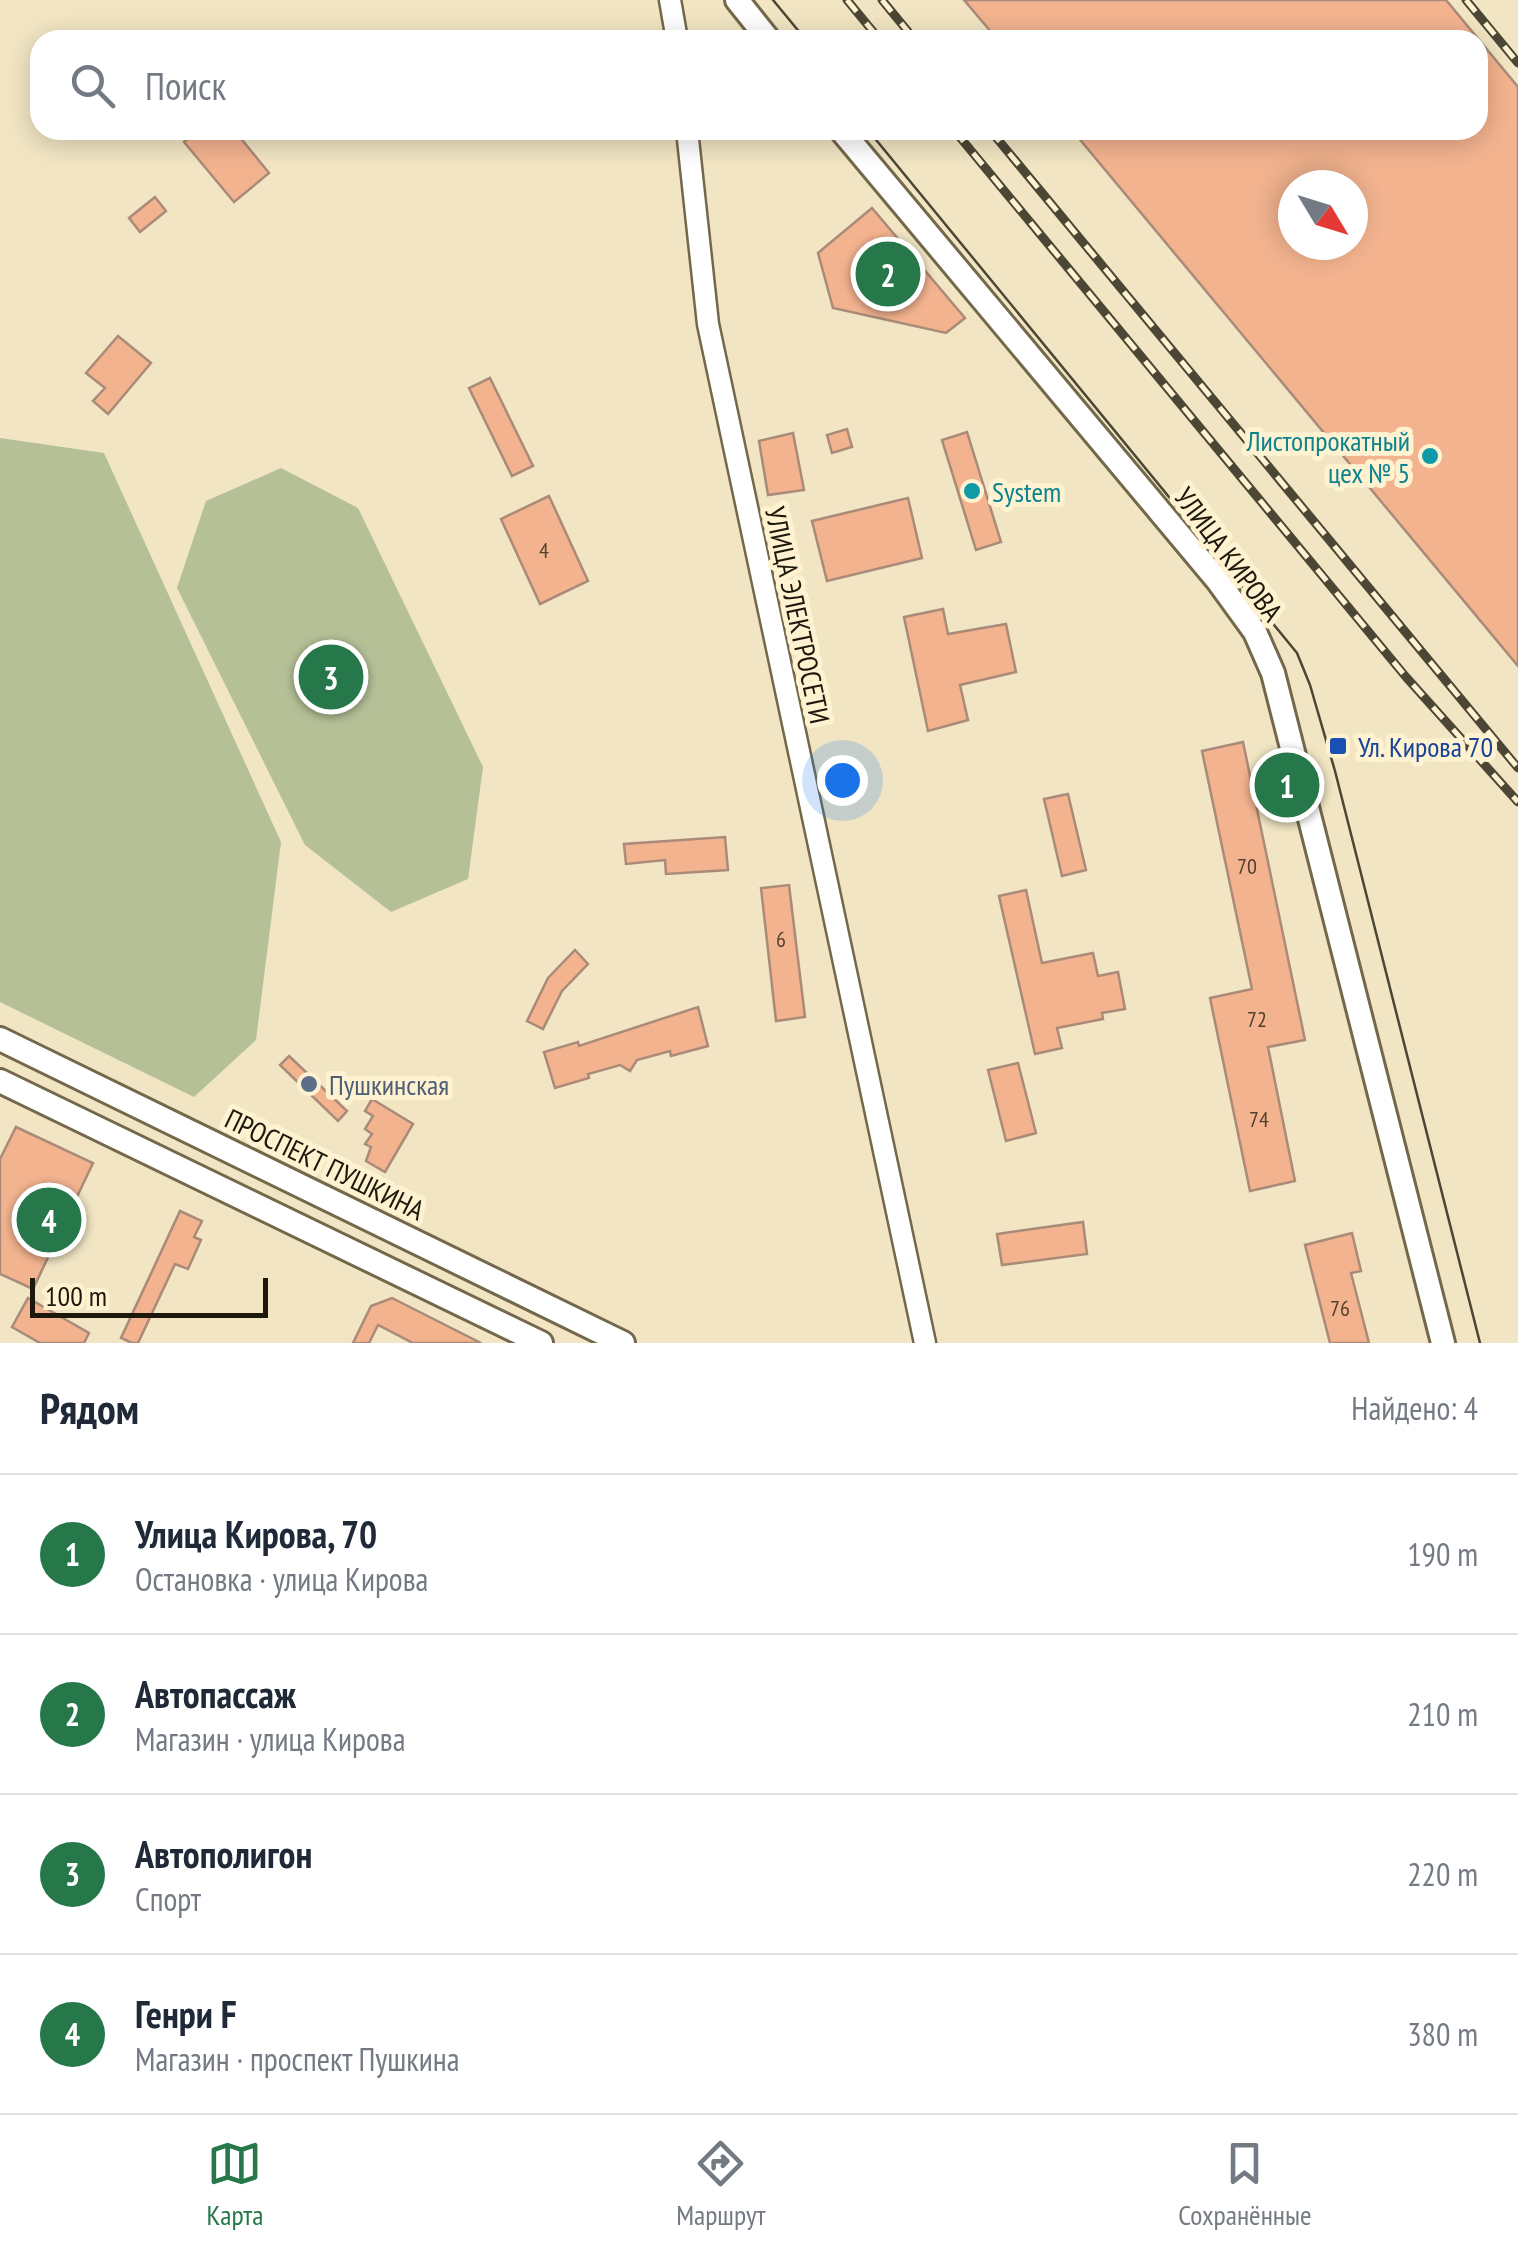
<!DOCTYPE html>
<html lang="ru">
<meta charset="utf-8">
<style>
:root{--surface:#fff;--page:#f6f6f7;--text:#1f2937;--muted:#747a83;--line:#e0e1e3;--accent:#26784a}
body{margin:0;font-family:"PT Sans Narrow",sans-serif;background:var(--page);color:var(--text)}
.compass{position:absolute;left:1278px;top:170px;width:90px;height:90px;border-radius:50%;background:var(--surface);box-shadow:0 5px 25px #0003;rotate:128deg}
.scale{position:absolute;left:30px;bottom:25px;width:238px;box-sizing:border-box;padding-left:10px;border:5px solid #1d180c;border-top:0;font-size:28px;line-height:35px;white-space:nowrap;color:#1d180c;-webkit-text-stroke:8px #fef2d0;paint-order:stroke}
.you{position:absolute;left:842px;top:780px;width:35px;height:35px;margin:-25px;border:8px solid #fff;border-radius:50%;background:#1a73e8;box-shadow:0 0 0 15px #1a73e833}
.badge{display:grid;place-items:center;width:65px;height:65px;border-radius:50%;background:var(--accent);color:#fff;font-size:32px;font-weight:700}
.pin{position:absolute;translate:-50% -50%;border:5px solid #fff;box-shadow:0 2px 10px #0006}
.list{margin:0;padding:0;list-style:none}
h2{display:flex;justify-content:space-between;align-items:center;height:130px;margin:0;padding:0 40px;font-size:42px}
h2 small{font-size:32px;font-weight:400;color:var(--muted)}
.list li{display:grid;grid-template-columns:65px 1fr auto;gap:30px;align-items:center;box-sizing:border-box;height:160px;padding:0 40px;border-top:2px solid var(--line)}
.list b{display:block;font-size:38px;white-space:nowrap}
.list p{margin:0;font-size:32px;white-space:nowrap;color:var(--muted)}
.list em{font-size:32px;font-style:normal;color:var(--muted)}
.icon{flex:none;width:55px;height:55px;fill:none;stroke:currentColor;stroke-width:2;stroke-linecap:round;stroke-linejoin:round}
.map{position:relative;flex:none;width:1518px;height:1343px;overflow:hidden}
.search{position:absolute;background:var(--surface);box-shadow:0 5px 25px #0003;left:30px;right:30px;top:30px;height:110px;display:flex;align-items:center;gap:25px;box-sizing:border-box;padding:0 35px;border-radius:30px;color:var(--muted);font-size:38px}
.sheet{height:770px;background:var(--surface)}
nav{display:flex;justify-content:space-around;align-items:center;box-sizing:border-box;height:140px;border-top:2px solid var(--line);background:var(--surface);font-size:28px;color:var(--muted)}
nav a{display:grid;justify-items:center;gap:5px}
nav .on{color:var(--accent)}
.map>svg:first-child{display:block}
.green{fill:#b5c097}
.building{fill:#f3b38f;stroke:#aa8a78;stroke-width:2.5;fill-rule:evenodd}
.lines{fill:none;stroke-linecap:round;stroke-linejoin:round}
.tertiary-casing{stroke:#73684a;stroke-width:25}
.secondary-casing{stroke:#73684a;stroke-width:28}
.tertiary{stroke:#fff;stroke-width:20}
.secondary{stroke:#fff;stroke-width:22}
.tram{stroke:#4c4635;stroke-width:2.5}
.rail-casing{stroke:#4c4635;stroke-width:9}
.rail{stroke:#fef2d0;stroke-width:5;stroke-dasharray:15;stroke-linecap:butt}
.culture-dot{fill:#0f9aa8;stroke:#fef2d0;stroke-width:4}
.transit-dot{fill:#1a4fb4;stroke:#fef2d0;stroke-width:4}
.service-dot{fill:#5c6f8a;stroke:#fef2d0;stroke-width:4}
.labels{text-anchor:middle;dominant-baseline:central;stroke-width:10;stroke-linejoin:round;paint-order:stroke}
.number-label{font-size:22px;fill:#523f2d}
.culture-label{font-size:28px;fill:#0d838f;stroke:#fef2d0;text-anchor:end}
.street-label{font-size:28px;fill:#1d180c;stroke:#fef2d0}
.transit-label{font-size:28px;fill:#164399;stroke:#fef2d0;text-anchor:start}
.service-label{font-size:28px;fill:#4e5e75;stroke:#fef2d0;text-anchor:start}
</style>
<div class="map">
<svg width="1518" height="1343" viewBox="0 0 1518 1343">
<rect width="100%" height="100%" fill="#f1e5c3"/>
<g class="green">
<path d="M0,438l104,15 177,389 -25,198 -62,57 -194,-95z"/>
<path d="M281,468l77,40 125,259 -15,112 -77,33 -86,-67 -128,-257 29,-87z"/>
</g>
<g class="building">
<path d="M964,0h482l72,87v579l-446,-536h406v-90h-480zM1293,185h60v60h-60z"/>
<path d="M198,130h36l35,43 -35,29 -50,-60z"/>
<path d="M155,197l11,14 -26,21 -11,-14z"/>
<path d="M872,208l93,110 -19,15 -113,-25 -15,-55z"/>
<path d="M118,336l33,27 -43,51 -15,-13 12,-13 -19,-15z"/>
<path d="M490,378l43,88 -21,10 -43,-88z"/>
<path d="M847,429l5,18 -20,6 -5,-18z"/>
<path d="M967,432l34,110 -25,8 -34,-110z"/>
<path d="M793,433l11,57 -36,5 -9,-54z"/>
<path d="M549,496l39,85 -48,23 -39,-85z"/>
<path d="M908,498l14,60 -95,23 -15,-60z"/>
<path d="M943,609l5,25 58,-10 10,48 -56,13 8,35 -40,11 -24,-114z"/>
<path d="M1243,742l62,298 -37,7 27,134 -45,10 -40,-193 42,-9 -50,-238z"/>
<path d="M1068,794l18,76 -24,6 -18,-77z"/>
<path d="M725,837l3,33 -62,4 -1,-14 -39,4 -2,-20z"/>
<path d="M789,885l16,132 -29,4 -15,-133z"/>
<path d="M1026,890l16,73 51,-10 5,23 20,-4 7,37 -23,4 1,6 -46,9 5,20 -27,6 -36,-158z"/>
<path d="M575,950l13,14 -26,27 -19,38 -16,-8 21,-43z"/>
<path d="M698,1007l10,39 -37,10 -1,-5 -33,9 -7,11 -10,-6 -32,9 1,4 -34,10 -11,-36 34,-10 1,4z"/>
<path d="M289,1056l58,55 -9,10 -58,-56z"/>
<path d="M1018,1063l18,70 -30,8 -18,-71z"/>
<path d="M372,1099l41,25 -28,48 -19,-11 5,-14 -6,-3 7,-10 -7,-5 8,-13 -8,-5z"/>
<path d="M16,1127l77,36 -60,126 -33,-15v-115z"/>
<path d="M180,1211l22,10 -8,16 7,3 -13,29 -13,-5 -37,79h-6l-11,-5z"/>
<path d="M1083,1222l4,32 -85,11 -5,-31z"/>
<path d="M1352,1233l9,38 -10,2 18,70h-39l-25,-98z"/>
<path d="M28,1298l61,35 -5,10h-44l-28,-16z"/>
<path d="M392,1298l89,45h-68l-35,-18 -9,18h-16l18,-37z"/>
</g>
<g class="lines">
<g class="tertiary-casing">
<g id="tertiary">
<path d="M670,0l7,40"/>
<path d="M687,130l21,194 217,1019"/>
</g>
</g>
<g class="secondary-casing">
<g id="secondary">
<path d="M737,0l32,40"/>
<path d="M841,130l377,451 37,51 18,41 170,670"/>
<path d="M0,1039l623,304"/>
<path d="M0,1081l541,262"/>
</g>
</g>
<use href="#tertiary" class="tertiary"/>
<use href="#secondary" class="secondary"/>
<g class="tram">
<path d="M773,0l33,40"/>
<path d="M868,130l429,523 13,32 25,86 145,572"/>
</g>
<g class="rail-casing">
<g id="rail">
<path d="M847,0l33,40"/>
<path d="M882,0l33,40"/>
<path d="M1466,0l52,63"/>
<path d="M954,130l452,547 112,125"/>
<path d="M990,130l528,638"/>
</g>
</g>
<use href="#rail" class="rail"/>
</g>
<g class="culture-dot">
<circle cx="1430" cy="456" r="10"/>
<circle cx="972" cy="491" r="10"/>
</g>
<rect class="transit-dot" x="1328" y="736" width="20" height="20" rx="5"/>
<circle class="service-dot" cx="309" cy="1084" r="10"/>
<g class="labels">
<g class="number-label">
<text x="544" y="550">4</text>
<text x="1247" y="866">70</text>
<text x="781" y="939">6</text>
<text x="1257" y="1019">72</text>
<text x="1259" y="1119">74</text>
<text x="1340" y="1308">76</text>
</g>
<g class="culture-label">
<text x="1410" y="440">Листопрокатный<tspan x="1410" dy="32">цех № 5</tspan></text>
<text x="992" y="491" text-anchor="start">System</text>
</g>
<g class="street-label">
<text transform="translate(1229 554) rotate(53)">УЛИЦА КИРОВА</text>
<text transform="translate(798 615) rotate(78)">УЛИЦА ЭЛЕКТРОСЕТИ</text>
<text transform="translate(325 1164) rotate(26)">ПРОСПЕКТ ПУШКИНА</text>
</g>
<g class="transit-label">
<text x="1358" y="746">Ул. Кирова 70</text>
</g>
<g class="service-label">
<text x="329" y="1084">Пушкинская</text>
</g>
</g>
</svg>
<svg class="compass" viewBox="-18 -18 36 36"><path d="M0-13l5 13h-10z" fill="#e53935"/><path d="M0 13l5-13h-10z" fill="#747a83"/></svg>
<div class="scale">100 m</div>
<div class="you"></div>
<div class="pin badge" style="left:1287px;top:785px">1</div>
<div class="pin badge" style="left:888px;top:274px">2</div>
<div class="pin badge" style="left:331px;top:677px">3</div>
<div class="pin badge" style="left:49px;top:1220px">4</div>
<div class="search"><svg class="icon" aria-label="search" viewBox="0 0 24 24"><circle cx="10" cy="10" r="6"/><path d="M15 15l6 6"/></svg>Поиск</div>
</div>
<section class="sheet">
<h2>Рядом<small>Найдено: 4</small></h2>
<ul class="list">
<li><span class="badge">1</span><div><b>Улица Кирова, 70</b><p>Остановка · улица Кирова</p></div><em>190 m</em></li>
<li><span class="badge">2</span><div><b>Автопассаж</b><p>Магазин · улица Кирова</p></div><em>210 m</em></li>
<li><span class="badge">3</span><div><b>Автополигон</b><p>Спорт</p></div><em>220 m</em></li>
<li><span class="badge">4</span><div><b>Генри F</b><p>Магазин · проспект Пушкина</p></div><em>380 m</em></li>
</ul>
</section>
<nav>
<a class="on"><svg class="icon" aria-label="map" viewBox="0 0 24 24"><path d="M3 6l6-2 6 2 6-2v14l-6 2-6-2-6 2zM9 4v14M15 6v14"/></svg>Карта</a>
<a><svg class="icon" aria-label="directions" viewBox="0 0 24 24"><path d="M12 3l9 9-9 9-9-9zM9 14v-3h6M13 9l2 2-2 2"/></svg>Маршрут</a>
<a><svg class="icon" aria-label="saved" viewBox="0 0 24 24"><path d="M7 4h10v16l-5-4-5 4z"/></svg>Сохранённые</a>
</nav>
